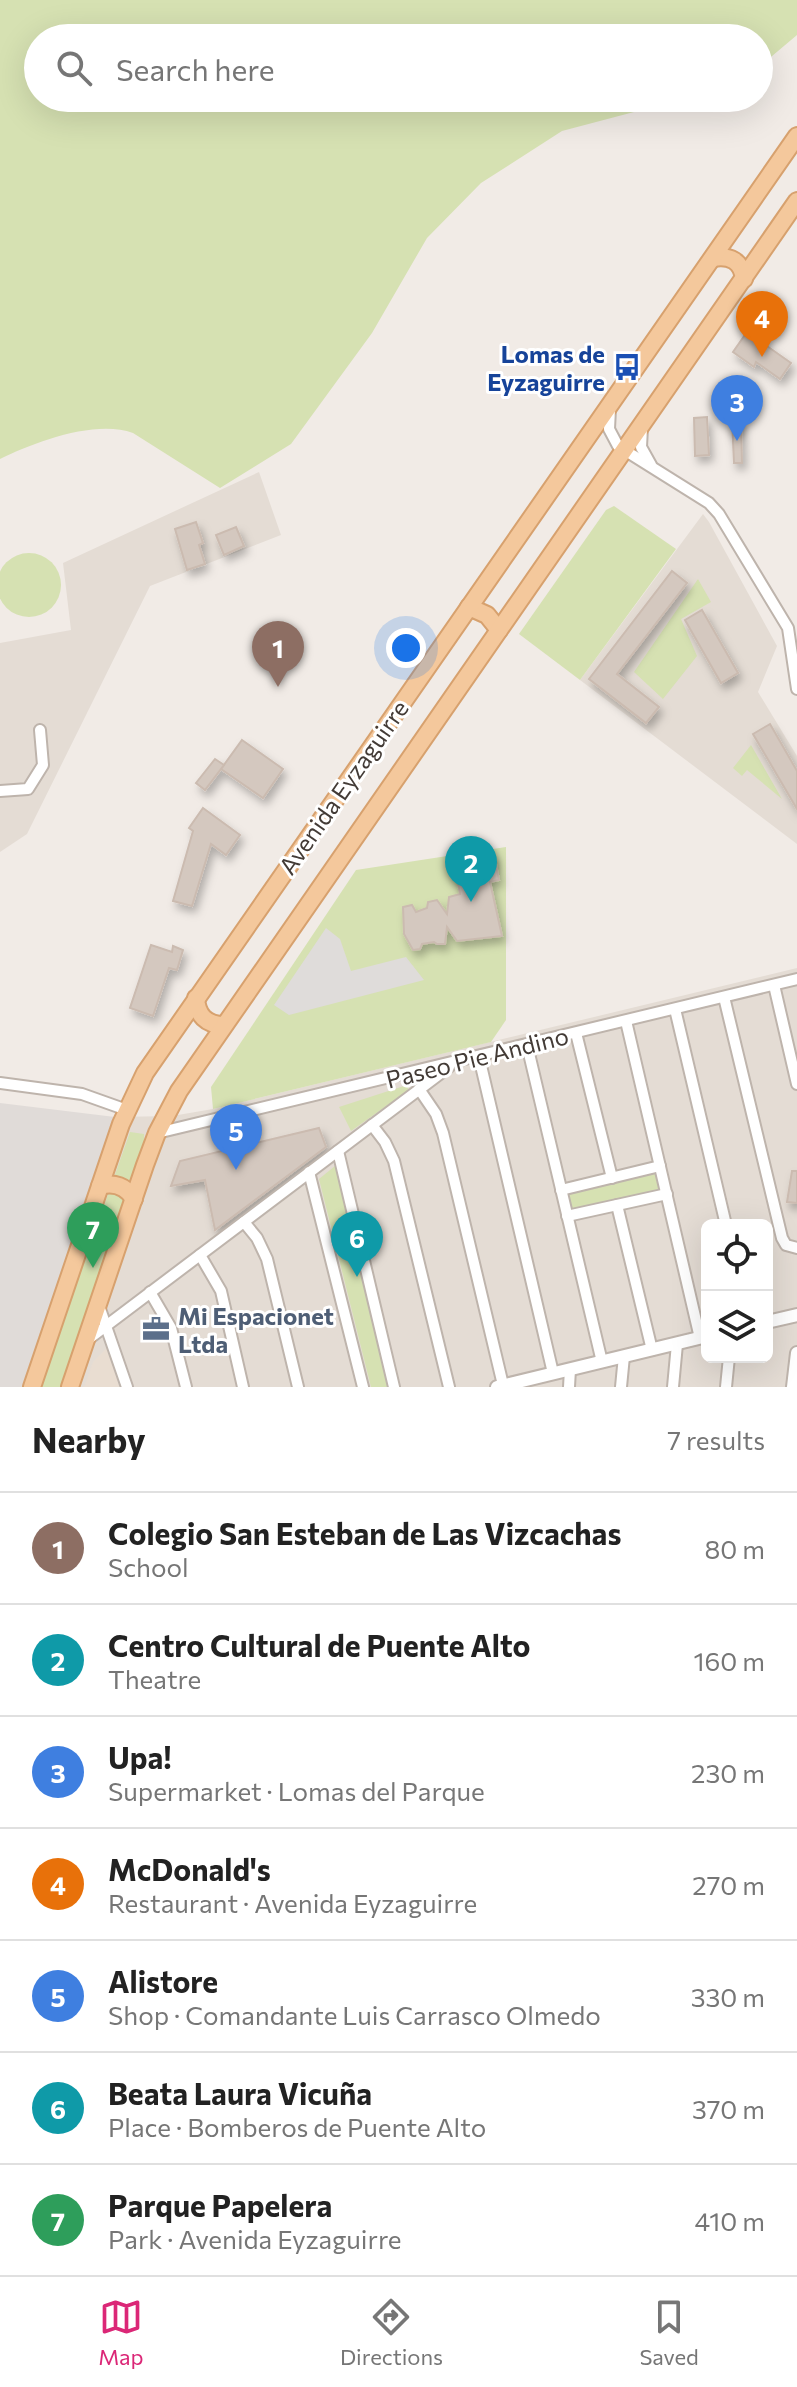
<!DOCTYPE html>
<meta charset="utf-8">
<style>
:root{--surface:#fff;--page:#f6f6f6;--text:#222;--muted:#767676;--line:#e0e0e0;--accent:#db2777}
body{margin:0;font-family:Commissioner,sans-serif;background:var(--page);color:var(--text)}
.controls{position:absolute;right:24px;bottom:24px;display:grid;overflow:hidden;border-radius:12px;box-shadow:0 8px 32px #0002}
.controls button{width:72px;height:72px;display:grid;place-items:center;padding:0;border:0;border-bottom:2px solid var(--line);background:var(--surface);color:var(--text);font:40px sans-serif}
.you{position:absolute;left:406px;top:648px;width:28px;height:28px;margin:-20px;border:6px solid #fff;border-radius:50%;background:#1a73e8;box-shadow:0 0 0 12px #1a73e833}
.badge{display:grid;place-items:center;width:52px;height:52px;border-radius:50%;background:var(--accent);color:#fff;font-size:26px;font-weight:700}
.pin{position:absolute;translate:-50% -66px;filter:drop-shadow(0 2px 4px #0008)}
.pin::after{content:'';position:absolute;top:42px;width:28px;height:24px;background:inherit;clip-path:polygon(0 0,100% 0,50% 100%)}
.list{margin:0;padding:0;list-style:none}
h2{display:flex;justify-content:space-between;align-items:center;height:104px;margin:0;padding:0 32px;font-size:34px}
h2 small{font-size:26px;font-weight:400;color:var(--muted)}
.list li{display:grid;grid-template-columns:52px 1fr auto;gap:24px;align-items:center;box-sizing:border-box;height:112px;padding:0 32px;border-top:2px solid var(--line)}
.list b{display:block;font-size:30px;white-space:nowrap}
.list p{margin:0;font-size:26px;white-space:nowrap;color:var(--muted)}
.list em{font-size:26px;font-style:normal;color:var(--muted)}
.icon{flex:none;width:44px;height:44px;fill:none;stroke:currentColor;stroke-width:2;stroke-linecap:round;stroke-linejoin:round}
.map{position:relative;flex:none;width:797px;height:1387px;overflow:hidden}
.search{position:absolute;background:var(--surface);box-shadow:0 8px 32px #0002;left:24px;right:24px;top:24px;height:88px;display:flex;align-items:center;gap:20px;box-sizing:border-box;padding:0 28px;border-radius:44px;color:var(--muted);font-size:30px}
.sheet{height:888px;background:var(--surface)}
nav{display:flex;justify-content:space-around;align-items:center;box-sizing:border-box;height:112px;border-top:2px solid var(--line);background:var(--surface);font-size:22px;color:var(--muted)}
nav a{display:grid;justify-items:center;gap:4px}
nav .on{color:var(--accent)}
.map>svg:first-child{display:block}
.residential{fill:#e4dcd4;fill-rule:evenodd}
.industrial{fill:#e0dbd8}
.education{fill:#e9ddd1}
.green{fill:#d6e1b2}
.parking{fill:#dfdcda}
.building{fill:#d4c8bf;stroke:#cbbbb0;stroke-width:2;filter:url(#shadow)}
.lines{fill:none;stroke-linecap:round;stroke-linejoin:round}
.minor-casing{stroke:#beb4ac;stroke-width:14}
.tertiary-casing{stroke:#beb4ac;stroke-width:16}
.primary-casing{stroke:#d7a16e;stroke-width:20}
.minor{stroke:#fff;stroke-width:10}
.tertiary{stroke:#fff;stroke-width:12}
.primary{stroke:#f4c89c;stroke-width:16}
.labels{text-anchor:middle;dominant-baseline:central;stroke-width:6;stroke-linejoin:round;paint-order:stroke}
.transit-label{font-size:24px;font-weight:bold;fill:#164399;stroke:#fff;text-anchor:end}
.street-label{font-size:24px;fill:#433b36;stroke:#fff}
.service-label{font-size:24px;font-weight:bold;fill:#4e5e75;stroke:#fff;text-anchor:start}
</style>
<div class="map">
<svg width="797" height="1387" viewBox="0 0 797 1387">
<defs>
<filter id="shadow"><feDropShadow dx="3.5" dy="6" stdDeviation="4" flood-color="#0004"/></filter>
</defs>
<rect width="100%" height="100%" fill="#f1ebe6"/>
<g class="residential">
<path d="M259,472l22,63 -131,51 -123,248 -27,18v-209l71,-13 -8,-67z"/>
<path d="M703,514l6,8 68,124 -19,46 39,64v88l-217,-164z"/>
<path d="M797,968v419h-775l93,-270 57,-1 41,-7zM707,1225h60v132h-60z"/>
</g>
<path class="industrial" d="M0,1103l115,14 -93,270h-22z"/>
<path class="education" d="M108,1347l11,40h-35l9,-25z"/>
<g class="green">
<path d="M0,0h797v35l-38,32v-29h-721v60h649l-125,33 -81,52 -54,55 -55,95 -81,111 -71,44 -87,-55c-37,-14 -99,9 -133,26z"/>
<path d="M614,506l62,43 -96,131 -61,-46 87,-124z"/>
<circle cx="29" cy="585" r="32"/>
<path d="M698,579l13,23 -30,17 16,37 -34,43 -29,-27z"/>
<path d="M751,745l31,54 -35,-29 -5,6 -9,-8z"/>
<path d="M506,847v173l-15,22 -278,67 -2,-22 145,-217z"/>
<path d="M407,1085l2,5 -58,41 -12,-24z"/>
<path d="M130,1132l14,2v14l-81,239h-23z"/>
<path d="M335,1166l8,19 46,202h-18l-52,-208z"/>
<path d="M658,1171l4,20 -92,21 -5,-19z"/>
</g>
<path class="parking" d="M326,928l14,11 11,32 55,-14 18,23 -135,35 -15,-10z"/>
<g class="building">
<path d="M747,332l44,31 -11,16 -24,-17 -2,5 -21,-15z"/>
<path d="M707,417l2,38 -14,1 -1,-38z"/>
<path d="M732,420h9l1,43h-8z"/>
<path d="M196,522l7,21 -4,2 6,19 -18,6 -12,-41z"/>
<path d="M236,527l8,19 -20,9 -8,-20z"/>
<path d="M672,571l15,12 -70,91 42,33 -13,16 -57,-44z"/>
<path d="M702,610l36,63 -17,10 -36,-63z"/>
<path d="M770,724l27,47v38l-44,-75z"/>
<path d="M242,740l41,29 -20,29 -42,-29z"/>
<path d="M215,759l9,6 -19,25 -9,-7z"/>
<path d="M203,808l37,27 -14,20 -15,-11 -19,62 -19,-5 20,-70 -4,-3z"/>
<path d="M494,854l5,26 -9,2 12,54 -45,5 -10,-14 -2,17h-8l-3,-2 -12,2 -2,5 -7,1 -9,-16 -1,-27 9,-2 4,7 11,-4 1,-6 9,-2 10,14 2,-17 11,-3 -6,-31z"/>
<path d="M151,945l21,7 1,-6 10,4 -6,20 -8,-2 -16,48 -23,-8z"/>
<path d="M319,1128l7,19 -111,83 -10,-50 -34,6 9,-25z"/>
<path d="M792,1171h5v32l-10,-1z"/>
</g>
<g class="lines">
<g class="minor-casing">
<g id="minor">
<path d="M610,409l-1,20 9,17 91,57 10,11 69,114 9,61"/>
<path d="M642,428l-1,19 10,18"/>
<path d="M0,791l28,-2 15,-24 -3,-35"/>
<path d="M774,985l23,99"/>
<path d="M724,997l58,241 4,7 11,3"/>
<path d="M675,1009l51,216"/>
<path d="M626,1021l74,317"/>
<path d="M576,1033l36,145"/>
<path d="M527,1045l75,317"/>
<path d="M479,1057l74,316"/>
<path d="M0,1083l82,11 45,16"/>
<path d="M419,1089l17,25 7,19 60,252"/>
<path d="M372,1125l13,17 9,19 55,226"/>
<path d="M157,1133l640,-154"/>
<path d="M338,1151l56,236"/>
<path d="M309,1172l54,215"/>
<path d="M561,1190l99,-24"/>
<path d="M617,1205l35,145"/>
<path d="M567,1216l100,-22"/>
<path d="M244,1222l13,16 10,21 31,128"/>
<path d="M200,1255l21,36 22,96"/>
<path d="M150,1292l21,36 15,59"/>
<path d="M99,1306l28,81"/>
<path d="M86,1341l363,-274"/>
<path d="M569,1387l1,-18"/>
<path d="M621,1387l3,-31"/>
<path d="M673,1387l4,-43"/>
<path d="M726,1387l3,-30"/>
</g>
</g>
<g class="tertiary-casing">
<g id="tertiary">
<path d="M767,1322l30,-7"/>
<path d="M497,1387l210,-51"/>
<path d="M793,1387l4,-34"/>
</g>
</g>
<g class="primary-casing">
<g id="primary">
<path d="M713,258c17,-3 29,3 31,21"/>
<path d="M469,607l18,8 12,15"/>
<path d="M196,998c1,17 10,27 28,27"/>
<path d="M100,1186c14,-4 26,0 34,13"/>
<path d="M32,1387l89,-263 24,-51 652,-937"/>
<path d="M70,1387l75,-222 12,-32 22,-42 618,-890"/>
</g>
</g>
<use href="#minor" class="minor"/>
<use href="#tertiary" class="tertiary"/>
<use href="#primary" class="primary"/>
</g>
<defs>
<g id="bus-bare" transform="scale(2.16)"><path d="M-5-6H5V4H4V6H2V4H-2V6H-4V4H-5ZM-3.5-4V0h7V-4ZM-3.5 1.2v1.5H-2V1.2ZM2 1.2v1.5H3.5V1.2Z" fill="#1a4fb4" stroke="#fff" stroke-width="2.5" paint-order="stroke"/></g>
<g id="office-bare" transform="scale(2.16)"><path d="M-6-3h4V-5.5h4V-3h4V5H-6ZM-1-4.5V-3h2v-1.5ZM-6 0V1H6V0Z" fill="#5c6f8a" stroke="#fff" stroke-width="2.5" paint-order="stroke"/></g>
</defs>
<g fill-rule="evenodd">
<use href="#bus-bare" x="627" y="367"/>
<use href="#office-bare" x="156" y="1329"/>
</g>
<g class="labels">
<g class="transit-label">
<text x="605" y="353">Lomas de<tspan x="605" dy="28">Eyzaguirre</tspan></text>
</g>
<g class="street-label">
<text transform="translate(343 787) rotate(-55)">Avenida Eyzaguirre</text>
<text transform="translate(477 1057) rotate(-14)">Paseo Pie Andino</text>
</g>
<g class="service-label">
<text x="178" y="1315">Mi Espacionet<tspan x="178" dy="28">Ltda</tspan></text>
</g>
</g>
</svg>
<div class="controls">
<button><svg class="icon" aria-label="locate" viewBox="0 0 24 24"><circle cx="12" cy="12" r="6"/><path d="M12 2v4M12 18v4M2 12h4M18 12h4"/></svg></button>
<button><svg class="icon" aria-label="layers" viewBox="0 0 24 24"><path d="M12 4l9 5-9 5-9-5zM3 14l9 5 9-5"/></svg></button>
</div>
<div class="you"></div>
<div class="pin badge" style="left:278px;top:687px;background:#8d6e63">1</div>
<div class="pin badge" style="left:471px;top:902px;background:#0f9aa8">2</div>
<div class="pin badge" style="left:737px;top:441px;background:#3f7fe0">3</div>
<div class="pin badge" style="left:762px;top:357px;background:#e8710a">4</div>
<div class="pin badge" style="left:236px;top:1170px;background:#3f7fe0">5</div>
<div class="pin badge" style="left:357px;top:1277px;background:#0f9aa8">6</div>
<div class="pin badge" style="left:93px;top:1268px;background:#2e9e5b">7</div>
<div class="search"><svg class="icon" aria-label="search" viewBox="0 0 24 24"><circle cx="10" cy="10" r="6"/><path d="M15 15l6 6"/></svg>Search here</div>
</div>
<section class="sheet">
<h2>Nearby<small>7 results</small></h2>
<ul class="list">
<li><span class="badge" style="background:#8d6e63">1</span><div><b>Colegio San Esteban de Las Vizcachas</b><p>School</p></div><em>80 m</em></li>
<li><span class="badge" style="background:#0f9aa8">2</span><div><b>Centro Cultural de Puente Alto</b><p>Theatre</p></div><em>160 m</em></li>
<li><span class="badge" style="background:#3f7fe0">3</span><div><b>Upa!</b><p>Supermarket · Lomas del Parque</p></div><em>230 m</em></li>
<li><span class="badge" style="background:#e8710a">4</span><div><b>McDonald's</b><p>Restaurant · Avenida Eyzaguirre</p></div><em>270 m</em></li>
<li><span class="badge" style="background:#3f7fe0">5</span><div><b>Alistore</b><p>Shop · Comandante Luis Carrasco Olmedo</p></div><em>330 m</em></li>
<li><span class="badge" style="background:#0f9aa8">6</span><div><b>Beata Laura Vicuña</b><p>Place · Bomberos de Puente Alto</p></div><em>370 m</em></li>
<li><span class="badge" style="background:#2e9e5b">7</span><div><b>Parque Papelera</b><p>Park · Avenida Eyzaguirre</p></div><em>410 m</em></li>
</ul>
</section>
<nav>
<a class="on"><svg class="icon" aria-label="map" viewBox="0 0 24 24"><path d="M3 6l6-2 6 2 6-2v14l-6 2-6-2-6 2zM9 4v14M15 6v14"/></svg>Map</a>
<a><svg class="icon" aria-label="directions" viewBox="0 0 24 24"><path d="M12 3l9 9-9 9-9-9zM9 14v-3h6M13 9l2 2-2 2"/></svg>Directions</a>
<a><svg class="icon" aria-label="saved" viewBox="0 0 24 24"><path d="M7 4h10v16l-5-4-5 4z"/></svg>Saved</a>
</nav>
